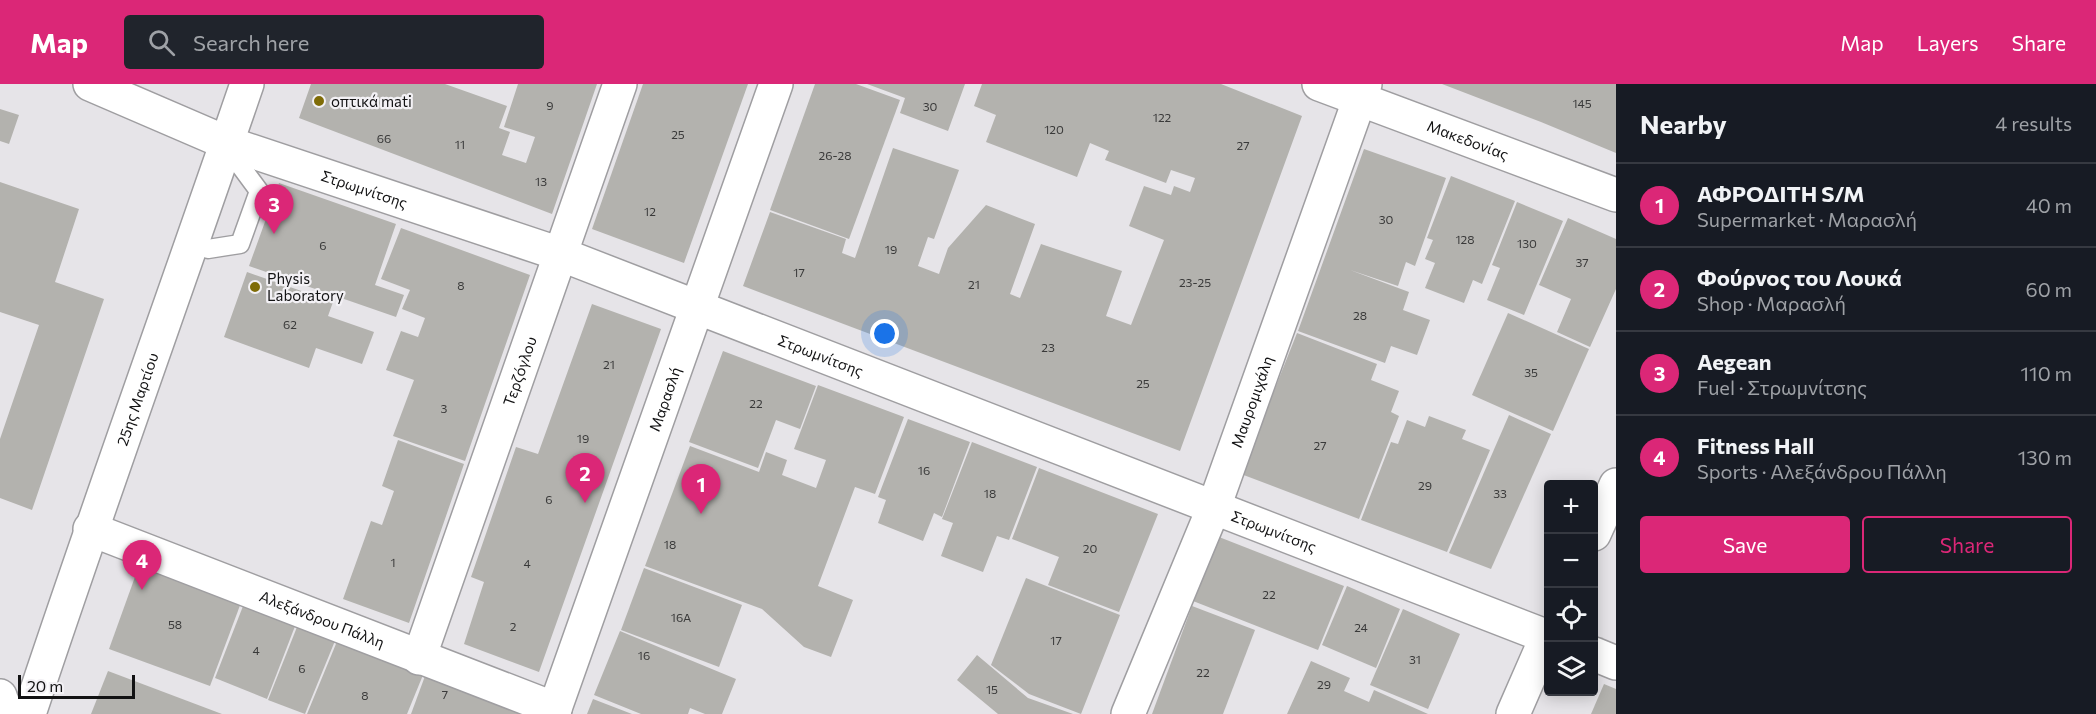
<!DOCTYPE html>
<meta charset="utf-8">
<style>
:root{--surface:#171b24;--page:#20242c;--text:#f1f3f6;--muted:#9ea1a6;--line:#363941;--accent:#db2777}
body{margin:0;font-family:Commissioner,sans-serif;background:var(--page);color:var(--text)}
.controls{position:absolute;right:18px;bottom:18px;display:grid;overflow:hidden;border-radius:6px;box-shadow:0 3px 15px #0003}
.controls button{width:54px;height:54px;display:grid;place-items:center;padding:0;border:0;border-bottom:2px solid var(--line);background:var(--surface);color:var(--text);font:30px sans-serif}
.scale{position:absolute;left:18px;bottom:15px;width:117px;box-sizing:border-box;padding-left:6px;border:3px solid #121213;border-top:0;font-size:16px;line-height:21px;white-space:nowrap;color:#121213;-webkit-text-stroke:4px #f3f1f5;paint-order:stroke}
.you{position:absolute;left:885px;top:250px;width:21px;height:21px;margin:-15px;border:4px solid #fff;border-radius:50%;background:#1a73e8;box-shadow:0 0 0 9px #1a73e833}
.badge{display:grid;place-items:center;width:39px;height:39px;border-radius:50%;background:var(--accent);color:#fff;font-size:20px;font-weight:700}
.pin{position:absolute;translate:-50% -50px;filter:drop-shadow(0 2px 3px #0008)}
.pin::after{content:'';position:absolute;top:32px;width:21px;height:18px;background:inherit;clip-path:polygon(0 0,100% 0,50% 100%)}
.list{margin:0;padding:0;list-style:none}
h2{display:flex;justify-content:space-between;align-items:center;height:78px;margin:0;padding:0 24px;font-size:26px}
h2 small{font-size:20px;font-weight:400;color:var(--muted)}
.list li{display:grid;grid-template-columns:39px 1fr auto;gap:18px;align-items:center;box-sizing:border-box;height:84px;padding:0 24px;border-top:2px solid var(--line)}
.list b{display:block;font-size:22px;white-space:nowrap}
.list p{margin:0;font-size:20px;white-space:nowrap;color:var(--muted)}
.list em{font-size:20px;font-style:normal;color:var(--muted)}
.actions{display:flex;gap:12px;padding:18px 24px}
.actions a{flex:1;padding:14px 0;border:2px solid var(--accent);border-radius:6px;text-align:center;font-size:21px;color:var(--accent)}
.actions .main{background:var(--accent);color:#fff}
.icon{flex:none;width:33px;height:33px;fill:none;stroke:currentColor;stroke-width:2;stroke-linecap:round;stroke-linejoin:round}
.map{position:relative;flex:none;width:1616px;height:630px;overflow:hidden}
header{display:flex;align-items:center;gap:36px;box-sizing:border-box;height:84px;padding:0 30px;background:var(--accent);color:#fff}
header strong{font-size:28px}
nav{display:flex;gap:33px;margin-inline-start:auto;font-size:21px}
.search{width:420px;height:54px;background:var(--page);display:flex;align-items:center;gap:15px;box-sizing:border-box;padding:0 21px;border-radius:6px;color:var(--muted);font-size:22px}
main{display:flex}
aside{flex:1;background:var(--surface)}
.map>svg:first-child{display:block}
.building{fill:#b3b2ae}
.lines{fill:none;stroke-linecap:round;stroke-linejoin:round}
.lane-casing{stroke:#9f9ea1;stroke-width:21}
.street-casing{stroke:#9f9ea1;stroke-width:36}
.secondary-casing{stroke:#9f9ea1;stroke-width:36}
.lane{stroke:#fff;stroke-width:18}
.street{stroke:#fff;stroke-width:33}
.secondary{stroke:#fff;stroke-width:33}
.poi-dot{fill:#7f6c07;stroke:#f3f1f5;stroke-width:2}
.labels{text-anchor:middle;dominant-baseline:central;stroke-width:4.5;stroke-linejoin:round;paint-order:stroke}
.number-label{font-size:12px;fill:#3a3a3a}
.poi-label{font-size:15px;fill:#121213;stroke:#f3f1f5;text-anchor:start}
.street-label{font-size:15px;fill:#121213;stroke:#f3f1f5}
</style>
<header>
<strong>Map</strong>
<div class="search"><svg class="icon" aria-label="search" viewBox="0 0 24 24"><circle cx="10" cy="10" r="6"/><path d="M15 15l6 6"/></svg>Search here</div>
<nav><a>Map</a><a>Layers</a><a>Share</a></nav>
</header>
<main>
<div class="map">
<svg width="1616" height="630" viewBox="0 0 1616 630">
<rect width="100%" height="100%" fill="#e6e4e8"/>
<g class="building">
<path d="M311,0h134l62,22 -8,22 11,4 -8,23 24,8 9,-26 -31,-10 14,-43h79l-45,130 -253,-96z"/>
<path d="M643,0h105l-64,179 -92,-34z"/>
<path d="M815,0h41l44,16 -51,139 -79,-29z"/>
<path d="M867,0h98l-17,47 -48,-18 5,-15z"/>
<path d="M982,0h239l81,32 -122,335 -437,-165 27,-74 76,27 -4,14 13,5 38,-110 66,22 -25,69 -6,-2 -10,29 21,8 9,-26 38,-43 49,19 -25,70 10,4 21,-54 81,27 -16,45 25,9 33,-85 -35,-14 15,-40 27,9 3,-9 16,6 5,-14 -24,-8 -5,13 -61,-23 4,-9 -19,-8 -13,34 -91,-35 10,-27 -22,-9z"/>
<path d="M1442,0h174v69l-75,-31z"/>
<path d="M0,25l19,6 -10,29 -9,-3z"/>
<path d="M1364,65l82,29 -31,88 -9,-4 -8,24 -48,-16 59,22 -6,18 27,10 -13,35 -26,-9 -6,17 -87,-32z"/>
<path d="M1451,92l64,25 -33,83 -9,-4 -9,23 -39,-15 10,-25 -10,-4 8,-19 -6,-2z"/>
<path d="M0,98l79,27 -24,73 49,17 -72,211 -32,-12v-59l39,-114 -39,-13z"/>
<path d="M279,99l117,41 -21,61 29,10 -8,22 -147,-51z"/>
<path d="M1517,118l46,19 -39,94 -37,-15 13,-32 -8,-3z"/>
<path d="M1568,134l48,21v50l-26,58 -33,-15 14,-33 -32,-14z"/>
<path d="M401,144l129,47 -65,186 -72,-25 21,-56 -28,-10 15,-39 17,6 7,-19 -23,-9 8,-19 -29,-11z"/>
<path d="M247,188l86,30 -5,14 46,16 -12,32 -46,-16 -7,20 -85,-31z"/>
<path d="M592,220l69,25 -122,343 -75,-28 20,-62 -13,-5 45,-130 22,7z"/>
<path d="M1508,229l81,36 -36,82 -81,-36z"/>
<path d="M1297,249l80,31 -6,16 28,11 -8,21 8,4 -40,103 -118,-45z"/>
<path d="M723,267l93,35 -16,43 -24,-9 -18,48 -69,-26z"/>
<path d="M818,301l86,32 -29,77 -20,-7 -37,99 35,14 -22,57 -27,-10 -42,-38 -117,-43 45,-120 69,26 7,-20 21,8 -5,15 34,13 10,-28 -32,-11z"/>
<path d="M1509,331l42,19 -60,135 -42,-16z"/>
<path d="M1429,332l37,14 -4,9 28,11 -43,102 -86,-32 30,-78 7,2 9,-24 18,7z"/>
<path d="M908,335l62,23 -28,75 -8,-4 -11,28 -45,-18 8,-23 -8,-3z"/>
<path d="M398,356l66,24 -55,159 -66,-24 28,-78 11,4 12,-34 -12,-5z"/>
<path d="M972,358l65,25 -28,73 -12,-4 -14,36 -42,-16 12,-33 -11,-4z"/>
<path d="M1039,384l119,46 -39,98 -71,-27 11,-28 -47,-18z"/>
<path d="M1219,453l125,49 -26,64 -125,-49z"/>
<path d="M140,479l102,37 -32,86 -101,-37z"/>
<path d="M644,484l98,37 -23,62 -98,-37z"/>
<path d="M1026,494l94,37 -39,99 -52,-20 -38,-29z"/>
<path d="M1347,502l53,23 -24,59 -54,-23z"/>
<path d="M245,517l52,20 -30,78 -52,-21z"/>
<path d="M1192,522l63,24 -32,84h-71z"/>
<path d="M1403,525l57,25 -32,75 -58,-24z"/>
<path d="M299,538l38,14 -32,78 -37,-14z"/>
<path d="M620,547l116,48 -14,35h-17l-15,-6 -2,6h-47l-47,-19z"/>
<path d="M338,555l85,36 -16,39h-100z"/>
<path d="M977,571l51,43 45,16h-75l-41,-34z"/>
<path d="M1311,577l39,17 -6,13 25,11 5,-12 54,24h-141z"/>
<path d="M108,587l114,43h-131z"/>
<path d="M425,592l98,38h-112z"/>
<path d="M1604,600l12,5v25h-25z"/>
<path d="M593,615l39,15h-45z"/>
</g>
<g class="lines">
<g class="lane-casing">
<path id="lane" d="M208,165l32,-5 19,-53 -20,-27"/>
</g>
<g class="street-casing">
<g id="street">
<path id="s1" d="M90,0l137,59 333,111 988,383"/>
<path id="s2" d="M90,445l465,180"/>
<path d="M1594,570l22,9"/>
<path id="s3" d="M419,574l201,-574"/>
<path d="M0,612l6,18"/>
<path id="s4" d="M553,630l223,-630"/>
<path id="s5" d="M1128,630l86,-207 151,-423"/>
</g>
</g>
<g class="secondary-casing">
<g id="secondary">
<path id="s6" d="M1319,0l297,111"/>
<path d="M1594,450l22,-49"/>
<path id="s7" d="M29,630c70,-211 146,-420 218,-630"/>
<path d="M1513,630l35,-80"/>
</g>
</g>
<use href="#lane" class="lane"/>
<use href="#street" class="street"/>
<use href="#secondary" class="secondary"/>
</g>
<g class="poi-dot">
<circle cx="319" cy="17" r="6"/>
<circle cx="255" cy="203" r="6"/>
</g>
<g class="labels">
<g class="number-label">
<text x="1582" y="19">145</text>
<text x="550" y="21">9</text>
<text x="930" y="22">30</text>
<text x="1162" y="33">122</text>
<text x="1054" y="45">120</text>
<text x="678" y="50">25</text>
<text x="384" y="54">66</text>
<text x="460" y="60">11</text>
<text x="1243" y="61">27</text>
<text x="835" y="71">26-28</text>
<text x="541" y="97">13</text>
<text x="650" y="127">12</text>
<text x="1386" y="135">30</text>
<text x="1465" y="155">128</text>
<text x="1527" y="159">130</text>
<text x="323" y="161">6</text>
<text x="891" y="165">19</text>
<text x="1582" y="178">37</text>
<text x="799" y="188">17</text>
<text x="1195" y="198">23-25</text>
<text x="974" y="200">21</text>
<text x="461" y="201">8</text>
<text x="1360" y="231">28</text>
<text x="290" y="240">62</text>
<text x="1048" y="263">23</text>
<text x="609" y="280">21</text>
<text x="1531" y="288">35</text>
<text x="1143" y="299">25</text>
<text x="756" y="319">22</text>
<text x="444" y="324">3</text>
<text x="583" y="354">19</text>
<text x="1320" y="361">27</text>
<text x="924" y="386">16</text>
<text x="1425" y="401">29</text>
<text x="990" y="409">18</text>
<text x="1500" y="409">33</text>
<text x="549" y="415">6</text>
<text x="670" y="460">18</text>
<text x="1090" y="464">20</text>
<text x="393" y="478">1</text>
<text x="527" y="479">4</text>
<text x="1269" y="510">22</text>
<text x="681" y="533">16Α</text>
<text x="175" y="540">58</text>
<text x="513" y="542">2</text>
<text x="1361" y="543">24</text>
<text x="1056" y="556">17</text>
<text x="256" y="566">4</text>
<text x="644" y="571">16</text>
<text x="1415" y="575">31</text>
<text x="302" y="584">6</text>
<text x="1203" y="588">22</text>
<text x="1324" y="600">29</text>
<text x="992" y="605">15</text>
<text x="445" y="610">7</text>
<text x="365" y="611">8</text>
</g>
<g class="poi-label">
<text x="331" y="17">οπτικά mati</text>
<text x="267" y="194">Physis<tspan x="267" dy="17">Laboratory</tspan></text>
</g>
<g class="street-label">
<text stroke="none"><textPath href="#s6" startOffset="159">Μακεδονίας</textPath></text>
<text stroke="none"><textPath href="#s1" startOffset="294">Στρωμνίτσης</textPath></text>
<text stroke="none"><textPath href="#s1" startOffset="780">Στρωμνίτσης</textPath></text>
<text stroke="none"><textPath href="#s3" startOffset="304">Τερζόγλου</textPath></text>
<text stroke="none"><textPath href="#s7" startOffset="333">25ης Μαρτίου</textPath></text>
<text stroke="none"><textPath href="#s4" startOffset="334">Μαρασλή</textPath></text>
<text stroke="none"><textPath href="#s5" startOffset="336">Μαυρομιχάλη</textPath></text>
<text stroke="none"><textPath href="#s1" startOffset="1266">Στρωμνίτσης</textPath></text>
<text stroke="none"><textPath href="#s2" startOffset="249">Αλεξάνδρου Πάλλη</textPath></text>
</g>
</g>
</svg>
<div class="controls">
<button>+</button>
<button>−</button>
<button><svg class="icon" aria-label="locate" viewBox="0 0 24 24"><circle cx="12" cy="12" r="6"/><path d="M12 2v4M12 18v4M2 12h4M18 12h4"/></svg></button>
<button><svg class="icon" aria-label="layers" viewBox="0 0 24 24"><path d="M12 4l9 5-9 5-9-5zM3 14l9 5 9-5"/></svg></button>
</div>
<div class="scale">20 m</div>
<div class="you"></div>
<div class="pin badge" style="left:701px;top:430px">1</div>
<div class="pin badge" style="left:585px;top:419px">2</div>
<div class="pin badge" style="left:274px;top:150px">3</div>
<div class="pin badge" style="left:142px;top:506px">4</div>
</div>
<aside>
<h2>Nearby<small>4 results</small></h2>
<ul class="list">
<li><span class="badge">1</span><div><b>ΑΦΡΟΔΙΤΗ S/M</b><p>Supermarket · Μαρασλή</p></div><em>40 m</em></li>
<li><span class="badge">2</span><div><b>Φούρνος του Λουκά</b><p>Shop · Μαρασλή</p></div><em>60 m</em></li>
<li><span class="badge">3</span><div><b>Aegean</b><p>Fuel · Στρωμνίτσης</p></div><em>110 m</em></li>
<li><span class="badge">4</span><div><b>Fitness Hall</b><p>Sports · Αλεξάνδρου Πάλλη</p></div><em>130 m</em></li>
</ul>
<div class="actions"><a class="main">Save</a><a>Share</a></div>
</aside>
</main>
